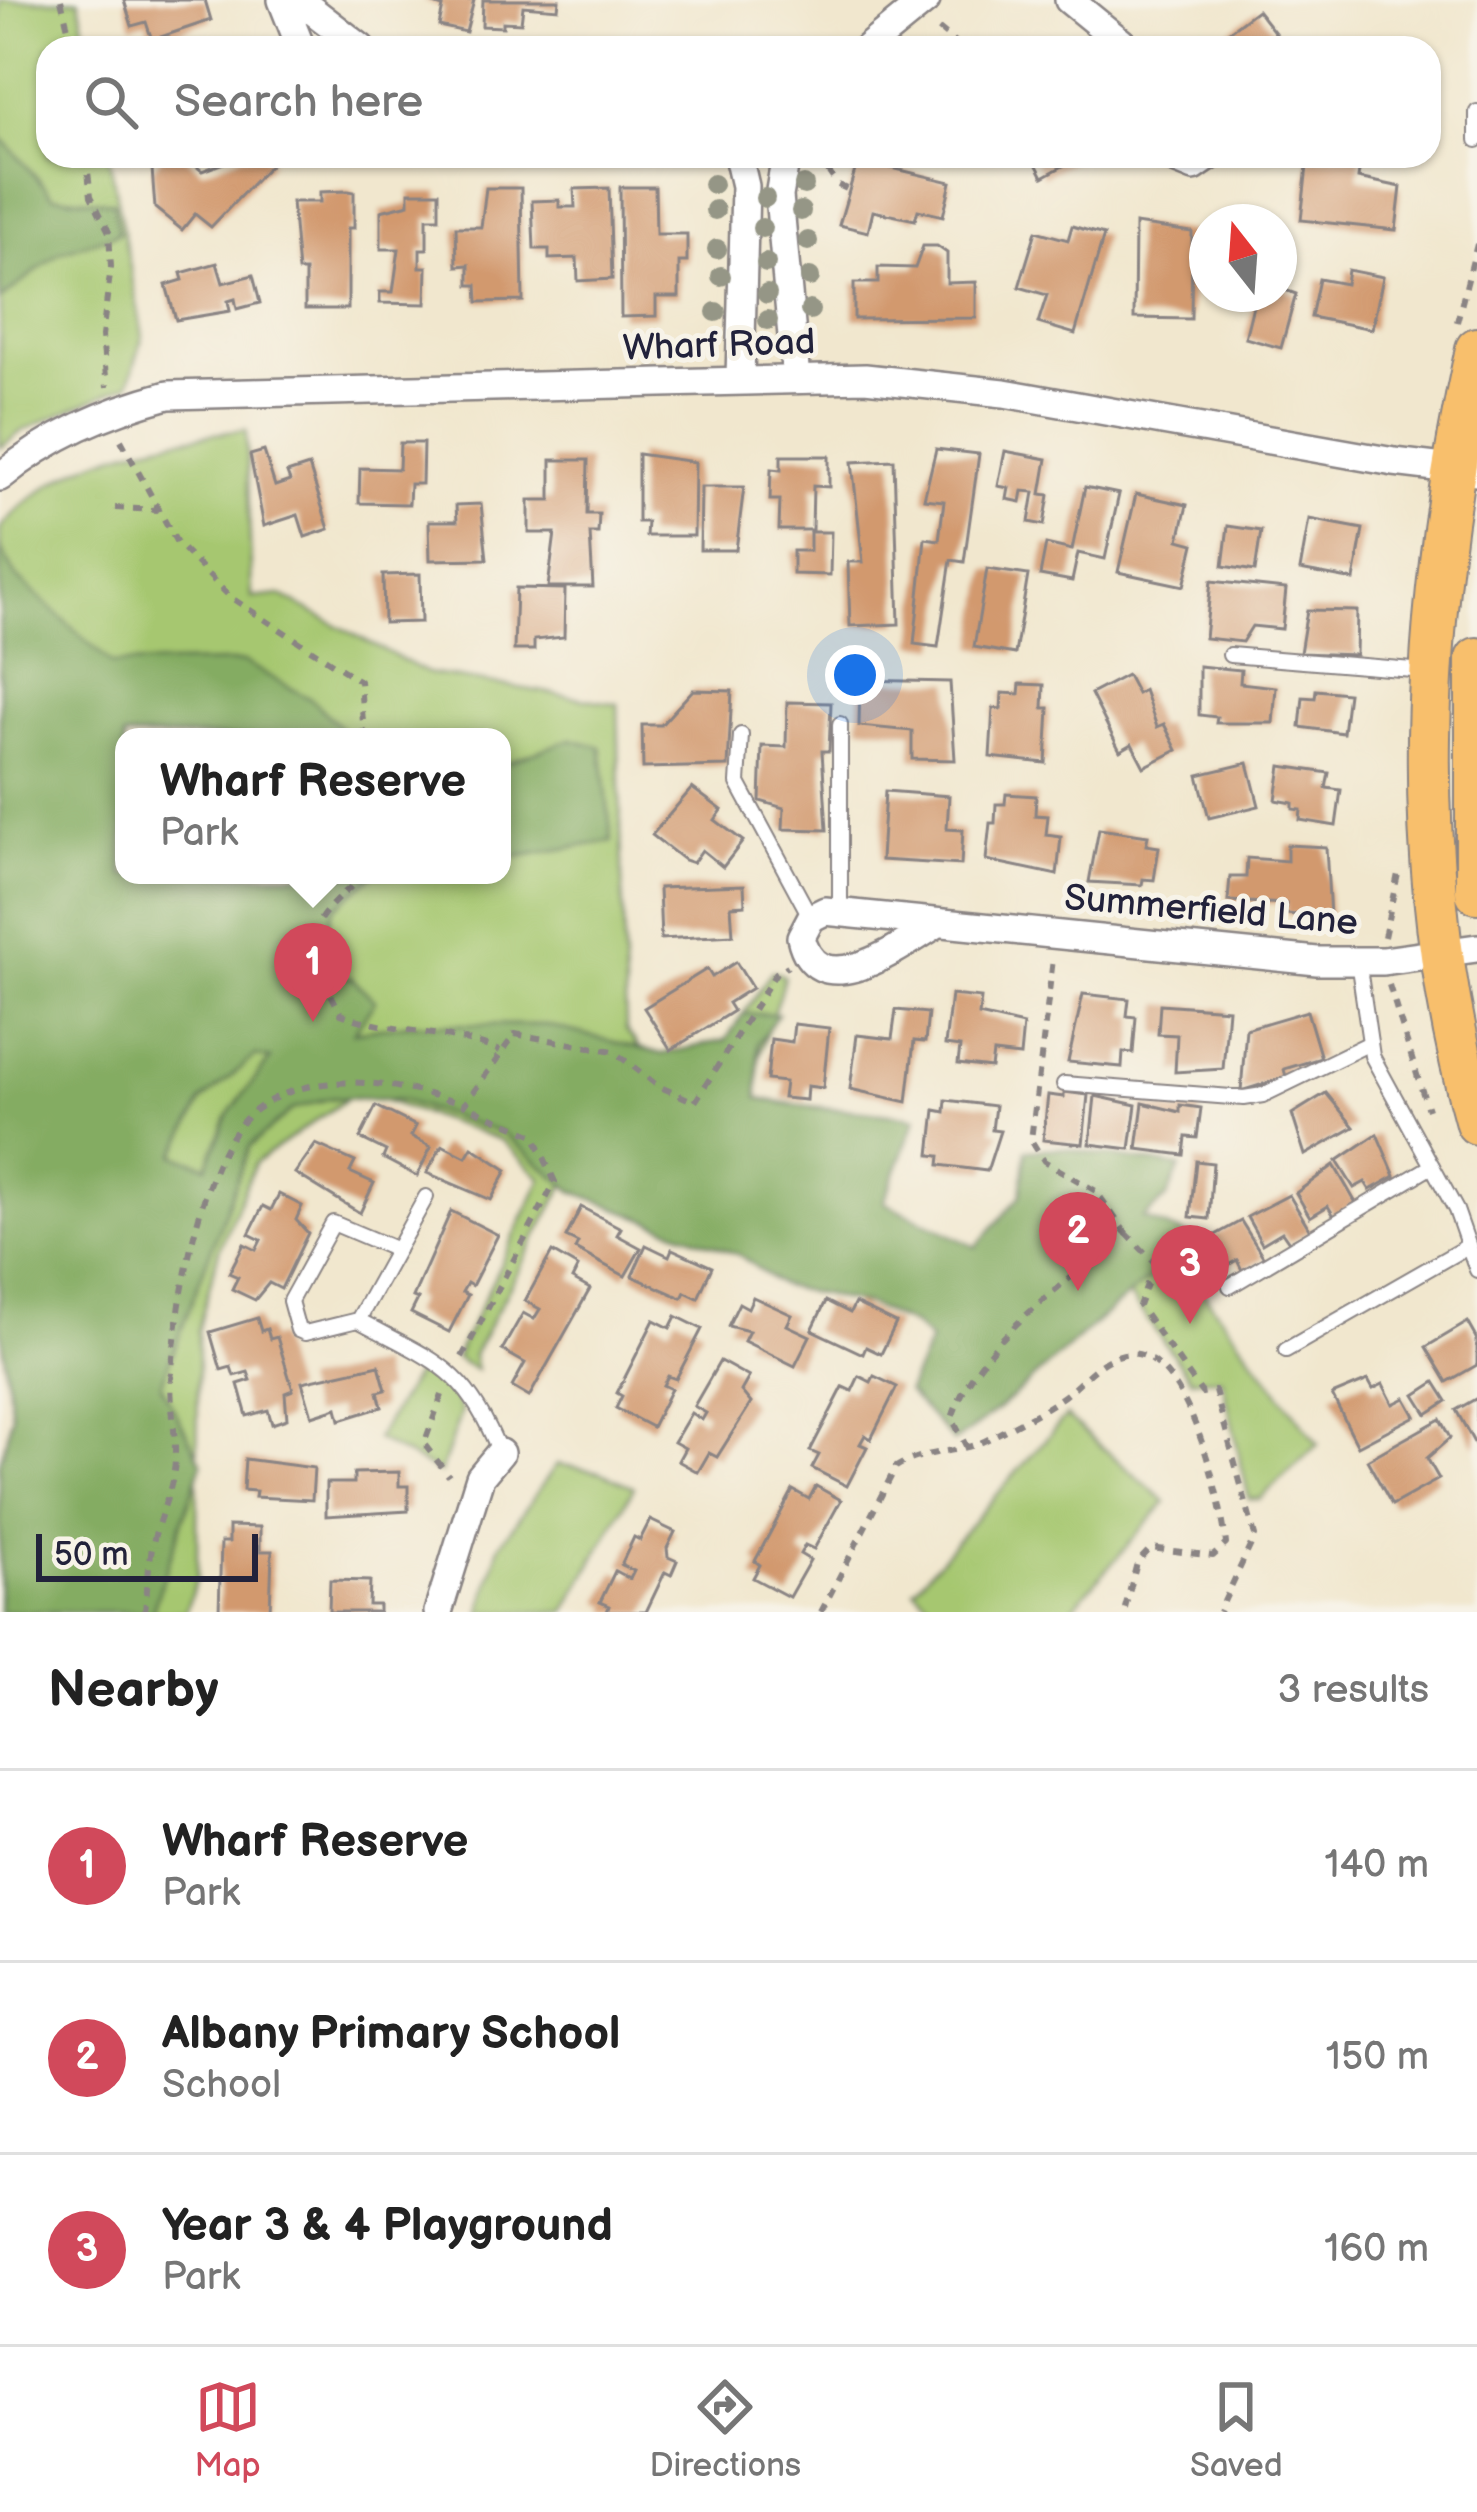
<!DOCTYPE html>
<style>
:root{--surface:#fff;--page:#f6f6f6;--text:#222;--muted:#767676;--line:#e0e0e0;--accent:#d1495b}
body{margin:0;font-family:"Balsamiq Sans",sans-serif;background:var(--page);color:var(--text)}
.compass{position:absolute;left:1189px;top:204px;width:108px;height:108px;border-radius:50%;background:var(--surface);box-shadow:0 3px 9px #0004;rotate:343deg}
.scale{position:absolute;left:36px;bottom:30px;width:222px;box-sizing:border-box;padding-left:12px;border:6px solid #22223b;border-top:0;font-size:33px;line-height:42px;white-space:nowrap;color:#22223b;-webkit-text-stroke:9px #f7f3e8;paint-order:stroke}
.you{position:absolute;left:855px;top:675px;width:42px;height:42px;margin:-30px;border:9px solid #fff;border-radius:50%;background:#1a73e8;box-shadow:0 0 0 18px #1a73e833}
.badge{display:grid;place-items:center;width:78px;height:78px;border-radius:50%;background:var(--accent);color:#fff;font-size:39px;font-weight:700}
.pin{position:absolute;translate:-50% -99px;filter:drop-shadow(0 3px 6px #0008)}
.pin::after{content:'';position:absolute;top:63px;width:42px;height:36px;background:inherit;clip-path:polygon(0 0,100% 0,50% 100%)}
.popup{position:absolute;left:115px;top:728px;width:396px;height:156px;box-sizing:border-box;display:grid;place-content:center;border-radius:24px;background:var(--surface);filter:drop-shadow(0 3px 9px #0005);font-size:39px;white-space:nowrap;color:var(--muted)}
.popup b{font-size:45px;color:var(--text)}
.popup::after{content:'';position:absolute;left:50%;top:100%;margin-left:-24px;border:24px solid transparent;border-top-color:var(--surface)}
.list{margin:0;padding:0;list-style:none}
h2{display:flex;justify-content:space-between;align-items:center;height:156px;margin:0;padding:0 48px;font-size:51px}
h2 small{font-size:39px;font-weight:400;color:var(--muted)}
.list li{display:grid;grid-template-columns:78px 1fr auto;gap:36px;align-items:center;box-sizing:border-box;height:192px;padding:0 48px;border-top:3px solid var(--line)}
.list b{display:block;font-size:45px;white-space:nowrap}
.list p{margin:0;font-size:39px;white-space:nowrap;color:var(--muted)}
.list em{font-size:39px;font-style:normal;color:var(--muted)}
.icon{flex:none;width:66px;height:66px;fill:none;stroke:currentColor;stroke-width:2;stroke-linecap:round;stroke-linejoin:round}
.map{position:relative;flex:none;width:1477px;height:1612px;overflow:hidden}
.search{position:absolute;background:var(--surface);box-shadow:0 3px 9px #0004;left:36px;right:36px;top:36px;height:132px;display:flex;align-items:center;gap:30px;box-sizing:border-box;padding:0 42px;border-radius:36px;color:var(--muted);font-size:45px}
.sheet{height:732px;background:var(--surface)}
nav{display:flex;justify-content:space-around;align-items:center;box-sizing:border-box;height:168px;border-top:3px solid var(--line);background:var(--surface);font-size:33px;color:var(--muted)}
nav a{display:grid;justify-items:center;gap:6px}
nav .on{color:var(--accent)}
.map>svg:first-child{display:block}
.green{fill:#a6c770;stroke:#647456;stroke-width:3;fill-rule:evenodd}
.forest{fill:#84ac62;stroke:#53674e;stroke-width:3;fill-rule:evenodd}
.building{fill:#d2996e}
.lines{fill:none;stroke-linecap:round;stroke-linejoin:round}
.lane-casing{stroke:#8a8484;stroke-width:18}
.street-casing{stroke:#8a8484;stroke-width:32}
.primary-casing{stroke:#8a8484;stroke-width:46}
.path{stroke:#8a8484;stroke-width:6;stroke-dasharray:9 9;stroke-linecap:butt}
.lane{stroke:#fff;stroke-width:14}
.street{stroke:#fff;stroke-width:27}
.primary{stroke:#f8bf6c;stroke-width:42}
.tree{fill:#959686}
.labels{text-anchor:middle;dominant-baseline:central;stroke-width:10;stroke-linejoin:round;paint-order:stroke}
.street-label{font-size:36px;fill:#22223b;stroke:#f7f3e8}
</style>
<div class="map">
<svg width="1477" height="1612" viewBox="0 0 1477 1612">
<rect width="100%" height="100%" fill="#f7f3e8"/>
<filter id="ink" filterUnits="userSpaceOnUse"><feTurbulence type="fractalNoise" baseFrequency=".00833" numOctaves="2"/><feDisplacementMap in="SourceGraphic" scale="24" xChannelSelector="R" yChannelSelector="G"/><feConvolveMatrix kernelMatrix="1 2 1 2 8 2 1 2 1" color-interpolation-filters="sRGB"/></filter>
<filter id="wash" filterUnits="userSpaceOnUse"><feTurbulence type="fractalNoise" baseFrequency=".004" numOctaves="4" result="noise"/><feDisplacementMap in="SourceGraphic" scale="48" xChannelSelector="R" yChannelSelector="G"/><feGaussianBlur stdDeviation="2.7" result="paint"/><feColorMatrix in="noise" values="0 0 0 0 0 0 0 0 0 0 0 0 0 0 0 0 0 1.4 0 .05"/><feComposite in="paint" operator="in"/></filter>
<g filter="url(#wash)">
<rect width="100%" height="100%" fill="#f1e7ce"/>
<g class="green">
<path d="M0,0h79l9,48h-40v108h61l34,180 -14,48 -107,47 -22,17z"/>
<path d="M246,430l6,168 28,-3 147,78 191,31 8,326 28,36 38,26 80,-121 12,5c-9,46 -33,74 -26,122 53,12 104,10 158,20l-32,84 92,46 -409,-68 -94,175 3,15 -21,-12 87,-179 -41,-39 -143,-49 -103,72 -36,87 -21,81 -1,247 -12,34h-185v-148l12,-48 -12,-95v-792c63,-75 153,-88 246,-99zM124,737h378v138h-378z"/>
<path d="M1174,1254l144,190 -58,55h-11l-27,-121 -31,1 -63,-85z"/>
<path d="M420,1367l33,27 8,18 -21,61 -64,-34z"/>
<path d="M1066,1416l100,86 -97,110h-129l-26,-23z"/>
<path d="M557,1464l43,8 34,15 -69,125h-84l18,-66z"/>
</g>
<g class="forest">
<path d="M0,136l53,60 60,6 6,31 -59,19 -60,48z"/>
<path d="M0,548l17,29 95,87 132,-2 68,38 38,37h-226v138h250l-40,33 -26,73 43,-4 24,24 -21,31 54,-8 139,1 115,29 64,-14 17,-26h35l-20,29v55c53,13 104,10 158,20l-32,84 92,45 45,-52 5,-45 33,-2 121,19 -13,31 -24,20 49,19 5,30 -28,-3c-76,54 -138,125 -215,178l-47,-51 23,-50 -17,-16 -45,-20 -86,-19 -43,-31 -167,-64 -68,-57 -102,-34 -71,-2 -38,11 -44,38 -88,238 41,78 -50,149h-152v-148l12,-48 -12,-95zM255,1056l15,3 -42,56 -21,51 -32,-11 27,-54z"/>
<path d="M571,739l30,8 11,94 -110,18v-95z"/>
</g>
<g id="blocks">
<g class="building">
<path d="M124,0h81l6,20 -59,20 -6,-18 -14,4z"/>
<path d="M421,0h53l-8,32 -27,-6 4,-19z"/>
<path d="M483,0h76l-1,9 -35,-3 -2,17 -18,-1v5l-21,-1z"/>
<path d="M1257,10l30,38h-57l6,-6 -8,-10z"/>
<path d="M163,156h21l18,15 40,-15h22l8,7 -61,64 -16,-13 -13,16 -27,-22 -3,-39z"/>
<path d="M1032,156h49l-38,21z"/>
<path d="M1361,156l-3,22 43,9 -5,43 -95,-10 7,-63z"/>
<path d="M858,160l93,22 -8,34 -25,-6 -3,10 -42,-9 -5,21 -29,-7z"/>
<path d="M620,187h35l1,47h31v28h-8v35h-23v19l-35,1z"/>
<path d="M486,188h35l2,113 -45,1 -1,-17h-8v-20l-12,1 -1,-39h25z"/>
<path d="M609,188l3,91 -34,2 -1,-23 -28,1v-10h-15l-2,-48 27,-1v7h16l-1,-18z"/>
<path d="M348,191l6,1v36h-6v81h-43v-38h-7l-6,-69h28v-10z"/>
<path d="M409,192h30v26h-12v31h-7v18h7l-1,37 -46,-1v-11h13l6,-43h-18v-38l28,-7z"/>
<path d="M1135,224l57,8 -1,87 -57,-1z"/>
<path d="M1072,226l32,9 -29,99 -37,-11 9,-28 -28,-8 17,-56 32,9z"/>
<path d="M923,246h14l10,7v30l29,-1v36l-122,1v-36h24v-16l37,1z"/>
<path d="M1279,261l13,4 -7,25 11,4 -15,54 -36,-10 11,-44h23z"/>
<path d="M217,263l6,20 30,-8 7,28 -23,6 -2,-10 -7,2 2,10 -54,9 -10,-35 17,-5 -2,-7z"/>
<path d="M1348,270l35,7 -11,52 -61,-12 8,-38 27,5z"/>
<path d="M400,443h23l-1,41h-12l-1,20 -50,-1 1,-35 39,1z"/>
<path d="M936,449l43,5 -15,108 -13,-2 -13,87 -24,-3 11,-106 14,2 5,-39 -20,-2z"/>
<path d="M264,451l11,35 15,-5 -3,-8 22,-7 20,63 -24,8 -7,-22 -34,11 -14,-71z"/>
<path d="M1005,451l42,8 -6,35 8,1 -5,30 -15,-3 5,-30 -11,-1 -2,11 -14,-3 2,-11 -11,-2z"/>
<path d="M638,454l57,8 -1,74h-48l1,-14h-9z"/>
<path d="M781,456h48v31l-16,-1 -1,44h-33l1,-30h-10l1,-31 10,1z"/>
<path d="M551,460h37l-1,54h12l-1,19h-8l3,54h-45l7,-54h-26v-33h22z"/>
<path d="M894,460l5,164 -49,2 -2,-64h15l-11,-100z"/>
<path d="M701,487h43l-8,63h-36z"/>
<path d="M1085,487l34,7 -14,65 -27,-6 -6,28 -32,-6 6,-31 26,6z"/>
<path d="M1136,494l51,11 -8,35 15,4 -10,42 -66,-14z"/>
<path d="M481,504l6,55 -57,1 -1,-39h28l-1,-16z"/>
<path d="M1309,519l54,10 -9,51 -54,-10z"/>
<path d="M1228,526l33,5 -6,40 -32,-5z"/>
<path d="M810,532h21l-1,43 -37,-1v-23h17z"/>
<path d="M987,569l41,6 -13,79 -41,-7z"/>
<path d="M420,574l1,48 -37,1 -1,-48z"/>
<path d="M1211,581l75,8 -4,40 -30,-3 -10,16 -37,-4z"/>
<path d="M516,588l49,1 -1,48 -30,3v10h-20z"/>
<path d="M1307,610l50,1 -1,44 -56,-2z"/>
<path d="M1199,666l42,4 -1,13 36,4 -3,36h-57l1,-6 -18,-2z"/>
<path d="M1127,675l10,19 7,-4 13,37 7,-3 13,26 -33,17 -12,-23 -12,7 -29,-57z"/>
<path d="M860,680l90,2 5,78 -43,-1v-28l-53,-5z"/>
<path d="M1020,684l24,1 -1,23h6l-3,55 -56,-6 3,-49 8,1 1,-16 17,1z"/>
<path d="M693,690l39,1 -4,75 -85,2 -1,-43h19z"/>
<path d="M1316,690l32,3 -5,40 -43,-6 3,-30 12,1z"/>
<path d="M787,702l44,1 -2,48h-7l5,79 -44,-1 1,-21 -24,-7 2,-55 24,1z"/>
<path d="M1248,763l11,43 -50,12 -11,-43z"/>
<path d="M1281,766l48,7 -3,15 15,2 -5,36 -36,-6 1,-10 -8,-1v-6l-17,-3z"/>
<path d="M692,788l30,22 -7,10 28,21 -20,26 -21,-17 -9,13 -9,-3 -32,-25z"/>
<path d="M885,791l64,5 -2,33 16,1 -2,35 -80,-5z"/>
<path d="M1006,794l30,2 -1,19 13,1 -2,19 15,2 -4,38 -71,-15 4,-37h5l1,-19h9z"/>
<path d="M1099,829l49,7 -2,9 13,2 -5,33 -11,-1 -1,6 -53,-3z"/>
<path d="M1287,845l39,2 4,70 -45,-3 1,-10 -58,-3 2,-24h16l1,-19 40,3z"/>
<path d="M744,885l1,20 -14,1 2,29 -72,4 -2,-51z"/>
<path d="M736,962l16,26 -24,15 5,8 -62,39 -27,-42 63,-39 5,8z"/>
<path d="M1083,994l46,5 -2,17 9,1 -3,36 -10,-1 -1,15 -54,-5z"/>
<path d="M951,995l30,3 -2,17 44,10 -3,31 -27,-3 -2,15 -33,-4 2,-17 -15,-2z"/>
<path d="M1160,1004l68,5 -5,60 -48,3 2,-37 -19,-1z"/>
<path d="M896,1010l32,3 -3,29 -11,-1 -7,61 -57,-13 7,-54 35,4z"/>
<path d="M1307,1011l14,47 -37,11 2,8 -45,14 5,-62z"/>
<path d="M794,1024l35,4 -6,60 -16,-2 -1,14 -23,-2 2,-16 -18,-2 4,-41 21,3z"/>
<path d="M1064,1092l24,3 -5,49 -40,-4 5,-45 16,2z"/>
<path d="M1326,1093l28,34 -49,28 -13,-41z"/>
<path d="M1095,1096l41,9 -6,44 -40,-5z"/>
<path d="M946,1100l49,6 -3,24 8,1 -13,40 -48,-6 1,-9 -10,-1 5,-45 10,2z"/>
<path d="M1143,1103l37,9v-7l21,3 -4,30 -11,-1 -2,18 -47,-6z"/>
<path d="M376,1106l40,20 -5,10 20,11 -14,29 -34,-18 3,-7 -26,-13z"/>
<path d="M1377,1134l18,42 -25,14 -5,-8 -11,6 -17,-27z"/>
<path d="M316,1144l39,18 -5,10 24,11 -14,30 -65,-40z"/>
<path d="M442,1145l24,12 6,-10 35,23 -16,30 -64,-27z"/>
<path d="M1196,1161l17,2 -4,56 -19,-2z"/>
<path d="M1334,1165l22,38 -22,13 -6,-10 -18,11 -14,-24z"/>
<path d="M279,1194l23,12 -6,14 12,13 -27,56 -12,-6 -14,17 -23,-11 6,-12 -9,-4 15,-29 12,6 5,-10 -12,-6 14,-28 8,4z"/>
<path d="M1289,1195l21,35 -21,12 -7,-10 -20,12 -15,-27z"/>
<path d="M581,1207l40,21 -4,7 24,13 -16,28 -50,-27 3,-6 -12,-6z"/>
<path d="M451,1211l47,24 -26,51 -5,-3 -5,9 6,3 -19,37 -38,-19 7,-14 -5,-2z"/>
<path d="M1241,1221l23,37 -22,12 -5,-10 -21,12 -17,-28z"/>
<path d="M646,1245l23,11 3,-7 40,18 -14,31 -13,-6 -3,6 -50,-22z"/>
<path d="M552,1252l26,15 -6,12 18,10 -61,108 -17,-10 13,-24 -23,-13 21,-37 11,6 6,-10 -15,-8z"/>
<path d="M753,1297l39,18 -5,10 23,11 -15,30 -51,-25 5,-10 -21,-5 11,-23 9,5z"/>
<path d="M826,1301l24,12 5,-10 41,20 -15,31 -15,-7 -3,7 -51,-24z"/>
<path d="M676,1316l26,13 -26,50 -8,-3 -5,9 8,4 -19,38 -36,-19 6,-12 -5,-3 37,-73 16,8z"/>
<path d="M257,1318l4,13 6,-2 3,10 7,-2 16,53 -8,3 2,26 -15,5 -4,-14 -21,6 -9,-32 13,-4 -3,-8 -14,4 -3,-9 -10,3 -11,-38z"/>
<path d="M1468,1322l9,16v27l-30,17 -21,-35z"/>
<path d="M720,1361l29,16 -8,14 10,12 -34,54 -8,-4 -11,19 -20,-11 7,-13 -11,-6 17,-29 11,7 4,-7 -12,-7z"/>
<path d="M379,1365l7,25 -8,2 4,15 -42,13 -3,-12 -25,8 -10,-34z"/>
<path d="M859,1376l12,6 3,-6 23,11 -26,52 -6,-4 -5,9 7,3 -20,39 -35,-18 7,-13 -9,-4 33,-64 9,4z"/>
<path d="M1368,1380l5,9 10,-5 10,20 12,-6 10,18 -57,30 -26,-51z"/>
<path d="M1435,1382l12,19 -20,13 -12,-19z"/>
<path d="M1477,1398v50l-21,-38z"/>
<path d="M1440,1419l10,19 -23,20 12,21 -47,26 -25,-45z"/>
<path d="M245,1459l69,9 -2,32 -57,-3 1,-6 -13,-1z"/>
<path d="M399,1472v14h9v25l-82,5v-33h28v-10z"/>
<path d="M816,1486l25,14 -27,49 -9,-4 -5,9 10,6 -21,37 -36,-19 7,-13 -5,-4 38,-71 16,9z"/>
<path d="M650,1520l25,12 -8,16 1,9 9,4 -6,14 -6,-3 -19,40h-39l2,-6 -9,-4 15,-31 15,8 4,-8 -13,-6 13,-28 6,3z"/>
<path d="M229,1526l31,1v24h12l-2,61h-51l2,-70h8z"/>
<path d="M330,1580l40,1 -1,24h10v7h-50z"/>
</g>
</g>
</g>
<g filter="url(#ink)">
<use href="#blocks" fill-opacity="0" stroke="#8a8484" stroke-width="3"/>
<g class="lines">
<g class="lane-casing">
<g id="lane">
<path d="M1477,112v28"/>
<path d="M1230,655l195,16"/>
<path d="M840,724v188"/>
<path d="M741,735l-3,48 73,135"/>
<path d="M1358,961l14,95 84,154 21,60"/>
<path d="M1064,1084l180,14 19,-3 107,-52"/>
<path d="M426,1197l-68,123c78,42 108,47 142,133"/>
<path d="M1230,1286l202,-120"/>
<path d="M358,1320l-53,13 -7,-3 -8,-29 43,-78 64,27"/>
<path d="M1286,1350l182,-104"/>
</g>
</g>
<g class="street-casing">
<g id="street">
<path d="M282,0l19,48"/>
<path d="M299,0l62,48"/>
<path d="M1069,0l59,48"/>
<path d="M867,48l59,-48"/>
<path d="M738,156l7,30 -5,192"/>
<path d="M786,156l-7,40 17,183"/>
<path d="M1167,156l27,11 16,-11"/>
<path d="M0,477c51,-42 105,-65 168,-82l697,-17 139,15 390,69 83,10"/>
<path d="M938,923c-34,21 -121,86 -137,14l10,-19 14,-7 492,50h66l94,-13"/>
<path d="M438,1612l42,-135 20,-24"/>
</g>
</g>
<g class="primary-casing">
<g id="primary">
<path d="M1477,349c-56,257 -72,519 0,774"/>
<path d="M1477,659v233"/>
</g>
</g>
<g class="path">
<path d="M61,0l12,48"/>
<path d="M939,29l23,19"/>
<path d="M86,156l5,40 18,36 2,35 -9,69 5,51"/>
<path d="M817,156l21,29 13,6"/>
<path d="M1457,322l20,-78"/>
<path d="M121,440l56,103 53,54 130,84 4,56"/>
<path d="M115,508l42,2"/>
<path d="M365,875c-69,57 -61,66 -24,139 53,20 107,16 159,37"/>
<path d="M1384,937l14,-63"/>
<path d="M1389,985l39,125"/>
<path d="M1126,1233l37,38 -16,13 -8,22 63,87 13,-2 40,145 -36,76"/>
<path d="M462,1357l93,-175 -21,-47 -70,-30"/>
<path d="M442,1395l-18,49 25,32"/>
<path d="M967,1448l-15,-30c26,-79 114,-133 173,-186l-29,-41 -52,-30 -13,-21 22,-181"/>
<path d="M145,1612c2,-21 3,-43 7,-64 5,-29 22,-58 23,-88 1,-30 -6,-61 -3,-91 5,-64 29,-217 81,-257 60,-47 147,-29 211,-7l51,-71 98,17 45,35 37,16 81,-129 12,-7"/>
<path d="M821,1612l75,-145c30,-19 66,-12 96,-30 24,-13 50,-25 72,-41 20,-15 34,-36 60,-42 62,-13 98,148 102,190l-13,12 -62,-8 -14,15 -13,49"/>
</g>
<use href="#lane" class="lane"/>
<use href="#street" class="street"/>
<use href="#primary" class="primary"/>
</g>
<g class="tree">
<circle cx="713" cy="184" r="10"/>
<circle cx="804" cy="185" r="10"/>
<circle cx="765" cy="198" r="10"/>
<circle cx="715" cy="210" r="10"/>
<circle cx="801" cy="211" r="10"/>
<circle cx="762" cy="228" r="10"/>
<circle cx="808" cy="241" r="10"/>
<circle cx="717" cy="249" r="10"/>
<circle cx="766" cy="263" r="10"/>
<circle cx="721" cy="276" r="10"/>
<circle cx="810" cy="277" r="10"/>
<circle cx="767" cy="294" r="10"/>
<circle cx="810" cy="310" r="10"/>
<circle cx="716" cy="312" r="10"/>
<circle cx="768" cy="320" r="10"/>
</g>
</g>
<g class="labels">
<g class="street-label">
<text transform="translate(719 346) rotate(-2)">Wharf Road</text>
<text transform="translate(1211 911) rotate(5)">Summerfield Lane</text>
</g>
</g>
</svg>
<svg class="compass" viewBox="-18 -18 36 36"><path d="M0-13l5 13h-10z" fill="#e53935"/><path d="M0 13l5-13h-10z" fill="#767676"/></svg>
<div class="scale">50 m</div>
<div class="you"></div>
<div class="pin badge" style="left:313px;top:1022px">1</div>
<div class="popup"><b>Wharf Reserve</b>Park</div>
<div class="pin badge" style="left:1078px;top:1291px">2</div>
<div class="pin badge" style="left:1190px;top:1324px">3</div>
<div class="search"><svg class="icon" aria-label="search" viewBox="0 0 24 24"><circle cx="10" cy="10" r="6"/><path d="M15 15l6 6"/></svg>Search here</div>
</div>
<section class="sheet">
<h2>Nearby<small>3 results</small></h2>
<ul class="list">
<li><span class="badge">1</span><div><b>Wharf Reserve</b><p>Park</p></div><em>140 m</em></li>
<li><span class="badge">2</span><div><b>Albany Primary School</b><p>School</p></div><em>150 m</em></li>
<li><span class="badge">3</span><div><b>Year 3 &amp; 4 Playground</b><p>Park</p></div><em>160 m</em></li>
</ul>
</section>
<nav>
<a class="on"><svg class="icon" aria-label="map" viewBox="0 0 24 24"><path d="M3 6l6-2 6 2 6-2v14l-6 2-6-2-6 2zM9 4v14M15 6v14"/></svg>Map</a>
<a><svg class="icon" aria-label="directions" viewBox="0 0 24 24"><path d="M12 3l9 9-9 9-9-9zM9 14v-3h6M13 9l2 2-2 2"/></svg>Directions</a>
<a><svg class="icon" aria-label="saved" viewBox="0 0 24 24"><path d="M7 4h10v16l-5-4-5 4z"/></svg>Saved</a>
</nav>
